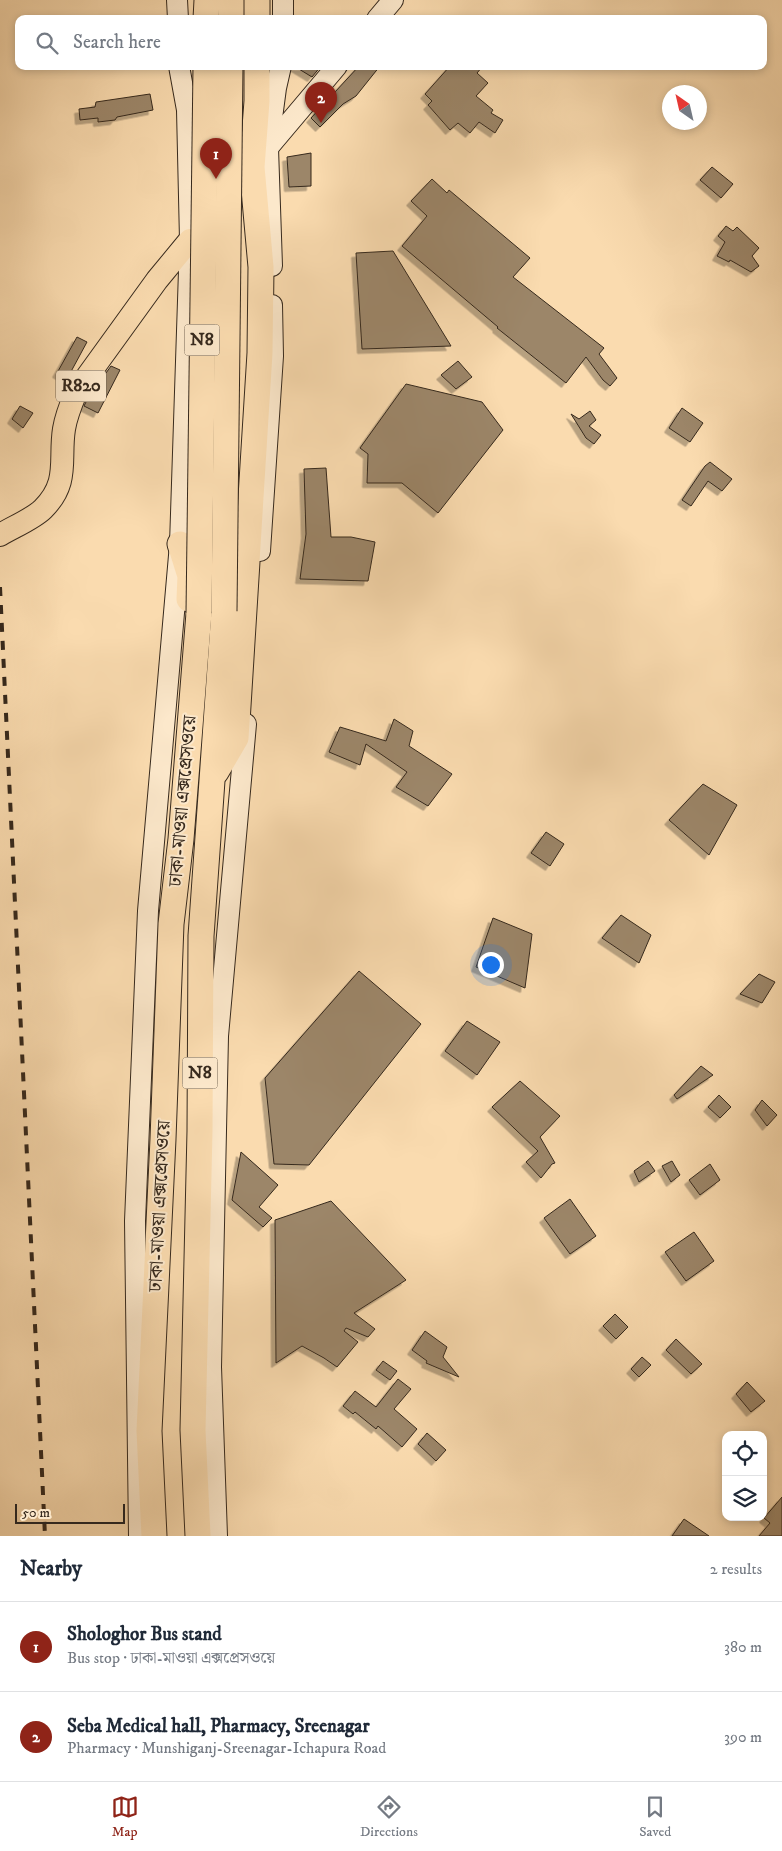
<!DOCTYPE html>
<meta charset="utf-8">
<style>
:root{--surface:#fff;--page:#f6f6f7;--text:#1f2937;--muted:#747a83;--line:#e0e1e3;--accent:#8f2418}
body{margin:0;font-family:"IM FELL DW Pica","Noto Serif Bengali",serif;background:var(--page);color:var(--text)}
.controls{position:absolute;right:15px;bottom:15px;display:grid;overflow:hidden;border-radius:10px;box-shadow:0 2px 8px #0003}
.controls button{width:45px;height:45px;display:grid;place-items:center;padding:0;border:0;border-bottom:1px solid var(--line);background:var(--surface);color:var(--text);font:25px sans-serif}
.compass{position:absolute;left:662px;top:85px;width:45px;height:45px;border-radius:50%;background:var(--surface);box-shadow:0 2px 8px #0003;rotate:326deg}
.scale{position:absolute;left:15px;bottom:12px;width:110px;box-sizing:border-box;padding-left:5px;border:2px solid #36291d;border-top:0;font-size:14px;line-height:18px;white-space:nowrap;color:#36291d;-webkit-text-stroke:4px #fce8cb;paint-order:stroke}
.you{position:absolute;left:490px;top:964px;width:18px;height:18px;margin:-12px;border:4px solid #fff;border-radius:50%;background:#1a73e8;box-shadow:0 0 0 8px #1a73e833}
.badge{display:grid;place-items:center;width:32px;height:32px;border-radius:50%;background:var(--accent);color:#fff;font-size:16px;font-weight:700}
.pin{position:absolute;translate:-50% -41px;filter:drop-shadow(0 1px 2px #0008)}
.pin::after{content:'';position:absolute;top:26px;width:18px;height:15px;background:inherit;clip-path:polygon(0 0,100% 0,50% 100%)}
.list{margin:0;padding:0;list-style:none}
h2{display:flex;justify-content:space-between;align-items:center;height:65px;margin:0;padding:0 20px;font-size:21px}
h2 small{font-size:16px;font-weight:400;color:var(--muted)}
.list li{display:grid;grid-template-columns:32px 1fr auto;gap:15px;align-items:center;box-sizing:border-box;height:90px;padding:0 20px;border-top:1px solid var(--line)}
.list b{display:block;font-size:19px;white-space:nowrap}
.list p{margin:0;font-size:16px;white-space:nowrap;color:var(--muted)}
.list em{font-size:16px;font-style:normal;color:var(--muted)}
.icon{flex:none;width:28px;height:28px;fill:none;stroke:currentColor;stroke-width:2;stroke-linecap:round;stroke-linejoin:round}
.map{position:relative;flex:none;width:782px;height:1536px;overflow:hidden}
.search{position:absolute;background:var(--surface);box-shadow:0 2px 8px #0003;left:15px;right:15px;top:15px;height:55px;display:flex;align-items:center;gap:12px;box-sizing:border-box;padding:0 18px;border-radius:10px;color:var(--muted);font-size:19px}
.sheet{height:245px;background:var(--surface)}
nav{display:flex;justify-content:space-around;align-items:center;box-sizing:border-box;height:70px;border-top:1px solid var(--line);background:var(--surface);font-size:14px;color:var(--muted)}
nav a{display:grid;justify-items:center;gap:2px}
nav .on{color:var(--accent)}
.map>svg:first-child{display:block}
.building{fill:#9c8669;stroke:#36291d;filter:url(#shadow)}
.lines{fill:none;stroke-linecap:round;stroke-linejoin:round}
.secondary-casing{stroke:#36291d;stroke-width:22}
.primary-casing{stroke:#36291d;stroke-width:24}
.highway-casing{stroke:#36291d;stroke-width:27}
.secondary{stroke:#fce8cb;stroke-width:20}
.primary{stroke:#fadbaf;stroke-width:22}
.highway{stroke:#fadbaf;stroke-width:25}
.rail{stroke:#36291d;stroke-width:4;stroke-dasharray:9 9;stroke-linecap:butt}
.highway-bridge-casing{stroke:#36291d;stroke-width:27;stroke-linecap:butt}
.highway-bridge{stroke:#fadbaf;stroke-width:25}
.labels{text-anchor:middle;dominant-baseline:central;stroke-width:4;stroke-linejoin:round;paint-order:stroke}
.shield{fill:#fce8cb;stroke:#716251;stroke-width:1}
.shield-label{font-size:18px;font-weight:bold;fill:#36291d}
.street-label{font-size:19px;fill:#36291d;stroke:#fce8cb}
</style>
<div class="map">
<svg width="782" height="1536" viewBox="0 0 782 1536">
<defs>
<filter id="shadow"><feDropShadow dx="-4.5" dy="4.5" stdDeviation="0" flood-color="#0004"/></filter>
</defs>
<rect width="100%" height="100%" fill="#fadbaf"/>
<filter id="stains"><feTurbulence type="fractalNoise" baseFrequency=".004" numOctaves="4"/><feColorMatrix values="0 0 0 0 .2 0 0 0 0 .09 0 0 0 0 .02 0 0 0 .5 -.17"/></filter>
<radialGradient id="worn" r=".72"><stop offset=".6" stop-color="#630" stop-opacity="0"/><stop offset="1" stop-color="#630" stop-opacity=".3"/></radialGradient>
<g class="building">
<path d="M294,66h27l-9,11z"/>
<path d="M359,66h21l-24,30 -13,8 -23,23 -9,-9z"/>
<path d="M450,66h33l-6,7 11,10 -12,13 17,14 -2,3 12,7 -8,13 -16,-11 -9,11 -12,-10 -8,7 -22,-25 4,-4 -7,-7z"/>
<path d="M150,94l3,16 -36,7 -2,3 -17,2v-4l-18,2 -1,-11 16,-2 1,-5z"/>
<path d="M311,153v33l-22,1 -2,-30z"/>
<path d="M712,167l21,17 -12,14 -21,-18z"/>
<path d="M432,179l15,14 2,-3 81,68 -17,19 91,71 -5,6 18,24 -7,8 -7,-6 -17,-23 -20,26 -69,-55 1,-1 -96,-81 25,-30 -16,-15z"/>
<path d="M726,226l7,5 4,-4 22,21 -7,8 7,10 -8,6 -21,-12 -1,2 -12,-6 8,-14 -7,-6z"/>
<path d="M393,251l58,95 -89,3 -6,-96z"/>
<path d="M77,337l10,5 -20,37 -10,-6z"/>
<path d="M458,361l14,16 -16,12 -15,-14z"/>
<path d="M111,366l9,4 -22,43 -14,-7 4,-8z"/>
<path d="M406,384l76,18 21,28 -65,83 -36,-30h-35l1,-29 -8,-6z"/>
<path d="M20,406l13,7 -10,15 -11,-9z"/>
<path d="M682,408l21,15 -13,19 -21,-14z"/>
<path d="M590,411l6,9 -7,6 12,9 -7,9 -8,-6 -15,-24 8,5z"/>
<path d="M710,462l22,17 -10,12 -14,-10 -17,25 -9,-6 23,-34z"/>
<path d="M326,468l5,69h20l24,5 -7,39 -68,-2 6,-45 -2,-65z"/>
<path d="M394,719l19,12 -4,15 43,28 -24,32 -32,-19 11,-15 -41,-28 -6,21 -31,-13 11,-25 46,14z"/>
<path d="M703,784l34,21 -28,50 -40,-35z"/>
<path d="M546,832l18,12 -14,22 -19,-13z"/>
<path d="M621,915l30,20 -12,28 -37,-25z"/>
<path d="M493,918l39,16 -7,54 -49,-21z"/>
<path d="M359,971l62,53 -112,141 -35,-1 -9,-86z"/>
<path d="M759,974l16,8 -13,21 -22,-9z"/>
<path d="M467,1021l33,21 -23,33 -32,-24z"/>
<path d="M701,1066l12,9 -36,24 -3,-4z"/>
<path d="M520,1081l40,35 -20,21 15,26 -3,1 -11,14 -15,-16 12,-11 -46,-44z"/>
<path d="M719,1095l12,12 -11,11 -12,-11z"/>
<path d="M762,1100l15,15 -10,11 -12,-16z"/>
<path d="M241,1152l37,33 -19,22 13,11 -9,9 -31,-27z"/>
<path d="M648,1161l7,10 -16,11 -5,-11z"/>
<path d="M672,1161l8,14 -9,7 -9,-16z"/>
<path d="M710,1164l10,16 -20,15 -11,-15z"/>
<path d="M570,1199l26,37 -26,18 -26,-36z"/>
<path d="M331,1201l75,79 -52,33 21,16 -7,8 -22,-9 -2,3 14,11 -21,25 -13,-9 -22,-12 -26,17 -1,-143z"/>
<path d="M694,1232l20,29 -28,20 -21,-29z"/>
<path d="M615,1314l13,13 -12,12 -13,-13z"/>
<path d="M425,1331l22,16 -4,10 16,20 -33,-14 1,-2 -15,-11z"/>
<path d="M676,1339l26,25 -11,10 -25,-24z"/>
<path d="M642,1357l9,8 -12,12 -8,-8z"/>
<path d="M383,1361l14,10 -7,9 -14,-10z"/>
<path d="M398,1379l13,10 -17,20 23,20 -15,18 -24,-21 -2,3 -21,-17 -2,2 -10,-8 12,-15 21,16z"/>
<path d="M747,1382l18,19 -14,11 -15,-18z"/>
<path d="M427,1433l19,17 -10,11 -18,-17z"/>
<path d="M782,1497v39h-23l11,-13 -6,-5z"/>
<path d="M684,1519l25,17h-37z"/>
</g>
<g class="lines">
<g class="secondary-casing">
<g id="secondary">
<path d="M177,0l1,19"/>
<path d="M283,0v19"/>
<path d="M377,19l16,-19"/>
<path d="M267,149l70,-83"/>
<path d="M272,266l-4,-118 8,-60 5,-22"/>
<path d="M260,551l13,-195 -1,-51"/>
<path d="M139,1536l-4,-315 13,-310 32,-367 10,-304 -3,-130 -8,-44"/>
<path d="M217,1536l-6,-169 7,-331 28,-312"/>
</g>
</g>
<g class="primary-casing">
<path id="primary" d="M0,535c13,-8 33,-16 43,-26 27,-27 16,-49 21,-80 2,-13 7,-25 12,-37l81,-112 33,-40"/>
</g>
<g class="highway-casing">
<g id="highway">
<path d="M257,0v19"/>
<path d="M206,19l1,-19"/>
<path d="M231,19v-19"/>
<path d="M180,544l10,32 -1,23"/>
<path d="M216,772l20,-34 24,-385 1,-86 -9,-100 5,-66v-35"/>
<path d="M154,1536l-5,-105 14,-292 8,-215 10,-85 18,-226"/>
<path d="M198,1536l-5,-106 7,-299 1,-195 23,-325"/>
</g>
</g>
<use href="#secondary" class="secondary"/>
<use href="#primary" class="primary"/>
<use href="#highway" class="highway"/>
<path class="rail" d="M0,587l45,949"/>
<g class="highway-bridge-casing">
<g id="highway-bridge">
<path d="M224,611l6,-545"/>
<path d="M199,613l7,-547"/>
</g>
</g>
<use href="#highway-bridge" class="highway-bridge"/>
</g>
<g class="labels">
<g class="shield">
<rect x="184.5" y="324.5" width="35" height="31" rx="4"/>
<rect x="56" y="370.5" width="50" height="31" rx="4"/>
<rect x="182.5" y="1057.5" width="35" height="31" rx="4"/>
</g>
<g class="shield-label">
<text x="202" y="340">N8</text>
<text x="81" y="386">R820</text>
<text x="200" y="1073">N8</text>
</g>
<g class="street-label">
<text transform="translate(183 801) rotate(-85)">ঢাকা-মাওয়া এক্সপ্রেসওয়ে</text>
<text transform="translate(160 1206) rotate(-87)">ঢাকা-মাওয়া এক্সপ্রেসওয়ে</text>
</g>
</g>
<rect width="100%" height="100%" filter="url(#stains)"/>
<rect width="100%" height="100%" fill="url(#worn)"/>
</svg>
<div class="controls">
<button><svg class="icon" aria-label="locate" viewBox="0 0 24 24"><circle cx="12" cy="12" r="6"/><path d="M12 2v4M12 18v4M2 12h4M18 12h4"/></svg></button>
<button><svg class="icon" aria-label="layers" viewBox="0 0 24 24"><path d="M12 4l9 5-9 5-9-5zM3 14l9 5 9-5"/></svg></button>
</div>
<svg class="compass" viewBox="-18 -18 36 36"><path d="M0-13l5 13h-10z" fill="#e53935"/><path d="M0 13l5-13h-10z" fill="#747a83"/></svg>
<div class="scale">50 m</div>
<div class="you"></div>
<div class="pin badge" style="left:216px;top:179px">1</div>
<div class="pin badge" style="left:321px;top:123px">2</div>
<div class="search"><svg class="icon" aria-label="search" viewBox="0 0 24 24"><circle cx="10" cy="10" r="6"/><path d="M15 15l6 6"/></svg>Search here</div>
</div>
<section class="sheet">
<h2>Nearby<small>2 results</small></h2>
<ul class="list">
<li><span class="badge">1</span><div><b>Shologhor Bus stand</b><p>Bus stop · ঢাকা-মাওয়া এক্সপ্রেসওয়ে</p></div><em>380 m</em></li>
<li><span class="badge">2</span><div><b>Seba Medical hall, Pharmacy, Sreenagar</b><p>Pharmacy · Munshiganj-Sreenagar-Ichapura Road</p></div><em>390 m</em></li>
</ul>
</section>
<nav>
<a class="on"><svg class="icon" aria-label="map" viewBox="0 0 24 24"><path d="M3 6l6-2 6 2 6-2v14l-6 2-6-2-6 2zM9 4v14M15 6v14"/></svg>Map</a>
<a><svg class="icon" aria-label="directions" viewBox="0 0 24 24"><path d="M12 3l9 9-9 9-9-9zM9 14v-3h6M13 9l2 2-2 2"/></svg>Directions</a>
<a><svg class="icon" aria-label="saved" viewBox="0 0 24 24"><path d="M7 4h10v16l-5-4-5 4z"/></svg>Saved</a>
</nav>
